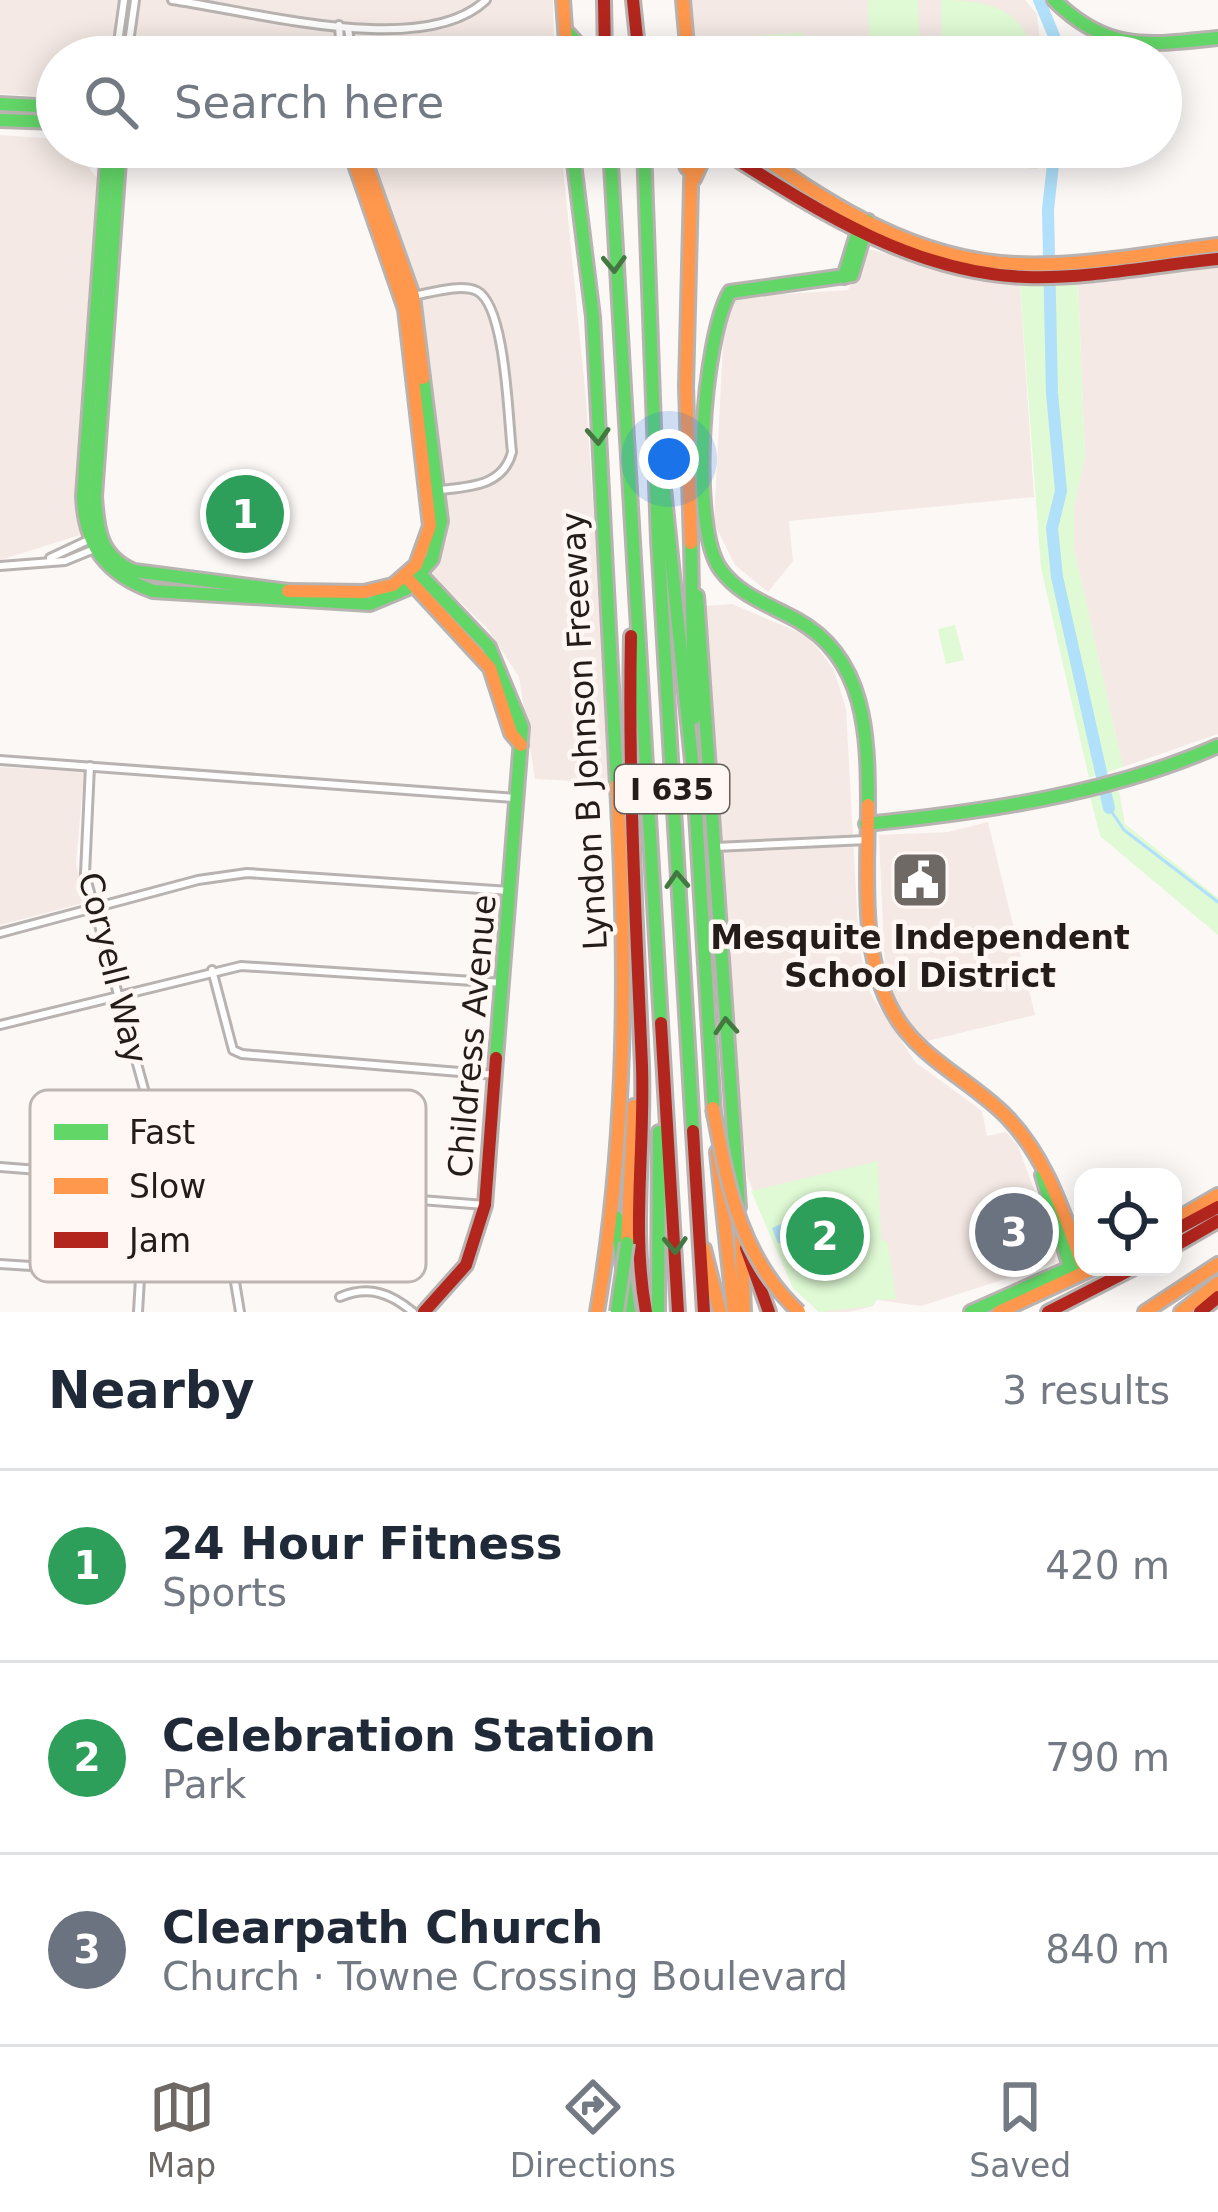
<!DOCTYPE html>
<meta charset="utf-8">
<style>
:root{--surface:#fff;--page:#f6f6f7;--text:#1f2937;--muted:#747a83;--line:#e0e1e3;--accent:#6f6966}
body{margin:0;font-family:"DejaVu Sans",sans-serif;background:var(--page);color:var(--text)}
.controls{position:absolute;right:36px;bottom:36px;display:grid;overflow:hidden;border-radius:24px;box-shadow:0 6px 30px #0003}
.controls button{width:108px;height:108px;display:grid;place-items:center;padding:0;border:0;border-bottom:3px solid var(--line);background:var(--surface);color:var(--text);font:60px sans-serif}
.you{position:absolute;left:669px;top:459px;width:42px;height:42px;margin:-30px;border:9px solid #fff;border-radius:50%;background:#1a73e8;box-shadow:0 0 0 18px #1a73e833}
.badge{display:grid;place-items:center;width:78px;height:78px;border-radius:50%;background:var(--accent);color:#fff;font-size:39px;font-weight:700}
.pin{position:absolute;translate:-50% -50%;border:6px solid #fff;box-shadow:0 3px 12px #0006}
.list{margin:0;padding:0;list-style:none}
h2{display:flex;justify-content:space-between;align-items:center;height:156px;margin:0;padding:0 48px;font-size:51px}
h2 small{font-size:39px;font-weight:400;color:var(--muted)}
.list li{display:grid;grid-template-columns:78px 1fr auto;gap:36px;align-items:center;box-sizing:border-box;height:192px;padding:0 48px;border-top:3px solid var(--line)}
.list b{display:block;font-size:45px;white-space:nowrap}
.list p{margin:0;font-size:39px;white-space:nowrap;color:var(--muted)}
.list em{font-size:39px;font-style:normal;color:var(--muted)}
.icon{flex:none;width:66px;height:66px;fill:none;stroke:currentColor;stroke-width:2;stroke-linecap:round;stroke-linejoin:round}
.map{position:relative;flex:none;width:1218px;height:1312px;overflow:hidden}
.search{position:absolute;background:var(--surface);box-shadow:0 6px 30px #0003;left:36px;right:36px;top:36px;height:132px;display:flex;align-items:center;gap:30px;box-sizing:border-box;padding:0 42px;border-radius:66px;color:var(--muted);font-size:45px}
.sheet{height:732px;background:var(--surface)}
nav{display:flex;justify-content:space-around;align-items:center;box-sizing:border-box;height:168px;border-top:3px solid var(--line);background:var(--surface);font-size:33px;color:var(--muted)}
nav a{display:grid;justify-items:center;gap:6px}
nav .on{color:var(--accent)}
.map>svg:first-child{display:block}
.built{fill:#f4e9e4}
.green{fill:#dffad4}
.water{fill:#b0e0fa}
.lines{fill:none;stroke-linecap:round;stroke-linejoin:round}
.stream{stroke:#b0e0fa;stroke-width:3}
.river{stroke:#b0e0fa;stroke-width:12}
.street-casing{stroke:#b8b3b0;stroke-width:12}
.fast-casing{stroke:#b8b3b0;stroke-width:18}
.slow-casing{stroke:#b8b3b0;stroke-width:18}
.jam-casing{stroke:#b8b3b0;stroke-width:18}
.street{stroke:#fffefe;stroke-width:6}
.fast{stroke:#63d668;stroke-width:12}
.slow{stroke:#ff974d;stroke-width:12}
.jam{stroke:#b3261e;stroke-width:12}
.fast-bridge-casing{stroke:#b8b3b0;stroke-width:18;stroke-linecap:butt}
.slow-bridge-casing{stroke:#b8b3b0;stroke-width:18;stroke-linecap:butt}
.fast-bridge{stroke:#63d668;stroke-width:12}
.slow-bridge{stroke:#ff974d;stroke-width:12}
.oneway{stroke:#437940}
.labels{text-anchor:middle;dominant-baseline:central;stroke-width:9;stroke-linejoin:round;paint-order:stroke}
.shield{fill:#fff7f3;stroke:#655e5a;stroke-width:3}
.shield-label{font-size:30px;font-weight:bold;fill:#231c18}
.street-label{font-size:33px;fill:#231c18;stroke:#fff7f3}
.poi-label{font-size:33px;font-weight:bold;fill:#231c18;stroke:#fff7f3}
.key{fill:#fff7f3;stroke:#bdb5b1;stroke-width:3}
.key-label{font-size:33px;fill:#231c18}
</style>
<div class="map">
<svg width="1218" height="1312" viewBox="0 0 1218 1312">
<rect width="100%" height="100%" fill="#fcf8f6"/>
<g class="built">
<path d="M0,0h553l1,49 -3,8h-494v40l-57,-3z"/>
<path d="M692,0h333l12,14 5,43h-346z"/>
<path d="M0,135l57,4v8h14l28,33 -23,334 4,21 -80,25z"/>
<path d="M373,147h188l25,253 26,383 -77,-4 -16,-102 -32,-49 -55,-53 15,-37 1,-27 -23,-178 -7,-42 -42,-121z"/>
<path d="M910,147h130l-3,22 -84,-8z"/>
<path d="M867,249l153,37 14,211 -245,24 4,40 -25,31 -33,-27 -21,-42 11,-219 12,-7 111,-7z"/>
<path d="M1218,266v468l-95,33 -49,-219v-40l11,-52 -7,-175z"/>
<path d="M732,604l76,32 26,34 12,39 13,238 11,46 45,69 67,49 5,25 19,-4 11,12 40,106 -3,13 -133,43 -44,-6 -4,6 -24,6h-30l-26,-24 -46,-112 -24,-256 -17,-314z"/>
<path d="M0,767l84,5 -8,92 11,38 -87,23z"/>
<path d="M988,822l47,193 -112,27 -23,-33 -15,-37 -6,-137 69,-3z"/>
</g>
<g class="green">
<path d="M868,0h50l2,57h-50z"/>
<path d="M941,0c44,0 84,7 92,57h-91z"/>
<path d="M803,33l1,24h-50l-1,-21z"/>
<path d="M1078,281l7,175 -11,52v40l49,219 -34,11 -48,-210 -21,-282z"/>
<path d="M955,625l9,35 -18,4 -8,-35z"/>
<path d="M1119,791l6,33 93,74v37l-118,-99 -10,-40z"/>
<path d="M878,1161l3,78 7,4 8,56 -20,1 -3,6 -54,6 -26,-24 -42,-97z"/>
</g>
<path class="water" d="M793,1219l16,2 5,12 -11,8 -25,2 -6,-15z"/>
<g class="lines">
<path class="stream" d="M1109,808l15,22 94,72"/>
<g class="river">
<path d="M1039,0l15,36 2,21"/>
<path d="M1055,147l-7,62 4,184 9,98 -9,37 5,49 52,231"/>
</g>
<g class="street-casing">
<g id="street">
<path d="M172,0c81,11 252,60 314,0"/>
<path d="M339,25l2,32"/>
<path d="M348,28l4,29"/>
<path d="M116,57l8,-57"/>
<path d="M127,57l8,-57"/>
<path d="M413,296c17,-3 48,-13 64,-5 29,15 31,128 35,161 -10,39 -52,34 -86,40"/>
<path d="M50,558l49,-23"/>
<path d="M0,566l65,-5 39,-16"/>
<path d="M0,760l515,38"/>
<path d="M90,766l-5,108 65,237 -12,201"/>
<path d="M715,847l152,-7"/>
<path d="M0,933l198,-53 49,-7 263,18"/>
<path d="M212,970l21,80 9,4 254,21"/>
<path d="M0,1025l241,-59 263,17"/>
<path d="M0,1167l485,38"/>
<path d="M0,1264l140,9"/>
<path d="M340,1297c29,-12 50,-4 73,15"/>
<path d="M240,1312l-5,-30 7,-96"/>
</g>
</g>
<g class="fast-casing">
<g id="fast">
<path d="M1054,0c54,53 94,45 164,38"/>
<path d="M568,33l22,24"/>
<path d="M0,104l57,3"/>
<path d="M0,120l57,2"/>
<path d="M108,147l-25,349c2,50 23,78 70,95l217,13 36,-15 26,-30 9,-38 -18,-143"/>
<path d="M120,147l-25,349c2,34 5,61 39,75l154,20"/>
<path d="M572,147l21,170 24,468"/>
<path d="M610,147l51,876"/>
<path d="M644,147l14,392 35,592"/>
<path d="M844,277l14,-46"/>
<path d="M661,459l33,321 20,334"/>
<path d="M691,538l3,180"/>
<path d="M417,571l72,76 33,80 -26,331"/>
<path d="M697,596l42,611"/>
<path d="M868,805c0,-70 -2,-147 -71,-185 -27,-15 -58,-25 -76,-50 -32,-42 -18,-233 9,-278l122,-17 16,-54"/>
<path d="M866,824c118,-12 243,-30 352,-78"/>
<path d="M1042,1175l28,92"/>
<path d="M616,1217l13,95"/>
<path d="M658,1312l1,-180"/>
<path d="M971,1312l112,-50"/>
</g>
</g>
<g class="slow-casing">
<g id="slow">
<path d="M563,0l4,57"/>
<path d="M683,0l5,57"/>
<path d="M360,147l53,149 10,82"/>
<path d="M679,147l8,21"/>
<path d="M749,147c78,57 167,113 267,117 67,3 135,-11 202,-19"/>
<path d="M694,179l10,-22 24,1"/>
<path d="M691,543l-5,-156 6,-240"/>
<path d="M408,579l82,89 21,65 10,12"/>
<path d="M288,591l76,1 29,-7 23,-20 14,-39 -25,-217 -56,-162"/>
<path d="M868,805c0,67 -9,147 25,207 26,47 78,68 114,105 39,40 56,95 75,146"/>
<path d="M717,1152l17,160"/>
<path d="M1173,1221l45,-26"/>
<path d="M741,1229l3,83"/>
<path d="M627,1243l7,-137"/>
<path d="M704,1249l16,63"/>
<path d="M597,1312c30,-176 30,-349 20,-527"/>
<path d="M999,1312l97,-45"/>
<path d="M1145,1312l73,-48"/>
<path d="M1181,1312l37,-29"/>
</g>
</g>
<g class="jam-casing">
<g id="jam">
<path d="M604,0l1,57"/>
<path d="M633,0l6,57"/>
<path d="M717,147c95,60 193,126 309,130 64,2 129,-12 192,-18"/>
<path d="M631,636c-3,144 5,286 11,430 3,83 -11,164 4,246"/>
<path d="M661,1023l17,289"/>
<path d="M693,1131l11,181"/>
<path d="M1173,1231l45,-24"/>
<path d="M1173,1247l45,-26"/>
<path d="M746,1248l23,64"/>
<path d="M424,1312l42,-47 19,-60 11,-147"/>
<path d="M1048,1312l88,-45"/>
<path d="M1200,1312l18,-15"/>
</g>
</g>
<use href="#street" class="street"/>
<use href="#fast" class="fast"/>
<use href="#slow" class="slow"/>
<use href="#jam" class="jam"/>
<g class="fast-bridge-casing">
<path id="fast-bridge" d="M617,1312l10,-69"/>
</g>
<g class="slow-bridge-casing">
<path id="slow-bridge" d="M713,1108c15,77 26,148 86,204"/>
</g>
<use href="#fast-bridge" class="fast-bridge"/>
<use href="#slow-bridge" class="slow-bridge"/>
</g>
<defs><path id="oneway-chevron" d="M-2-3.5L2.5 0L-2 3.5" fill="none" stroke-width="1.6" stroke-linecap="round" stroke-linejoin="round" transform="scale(3)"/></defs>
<g class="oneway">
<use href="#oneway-chevron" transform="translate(614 264) rotate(88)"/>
<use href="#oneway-chevron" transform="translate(598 436) rotate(87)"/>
<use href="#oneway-chevron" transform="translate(677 880) rotate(-93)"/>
<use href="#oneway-chevron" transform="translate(726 1026) rotate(-94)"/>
<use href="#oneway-chevron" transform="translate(675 1245) rotate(88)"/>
</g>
<defs>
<g id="civic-square" transform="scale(3)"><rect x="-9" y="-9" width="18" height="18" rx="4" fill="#6f6966" stroke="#fff7f3"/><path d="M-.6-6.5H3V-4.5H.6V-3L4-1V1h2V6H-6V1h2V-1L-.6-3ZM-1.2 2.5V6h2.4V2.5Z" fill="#fff"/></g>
</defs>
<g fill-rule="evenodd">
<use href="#civic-square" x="920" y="880"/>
</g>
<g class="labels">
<rect class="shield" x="615" y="765" width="114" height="48" rx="9"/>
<g class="shield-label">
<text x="672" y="789">I 635</text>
</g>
<g class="street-label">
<text transform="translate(584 731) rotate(-93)">Lyndon B Johnson Freeway</text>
<text transform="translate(113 968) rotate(76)">Coryell Way</text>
<text transform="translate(472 1036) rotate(-85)">Childress Avenue</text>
</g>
<g class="poi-label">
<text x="920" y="937">Mesquite Independent<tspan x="920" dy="38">School District</tspan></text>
</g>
</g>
<rect x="30" y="1090" width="396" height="192" rx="18" class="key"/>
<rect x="54" y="1124" width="54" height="16" fill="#63d668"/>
<rect x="54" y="1178" width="54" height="16" fill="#ff974d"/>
<rect x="54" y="1232" width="54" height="16" fill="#b3261e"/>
<g class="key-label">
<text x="129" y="1144">Fast</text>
<text x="129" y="1198">Slow</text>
<text x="129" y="1252">Jam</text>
</g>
</svg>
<div class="controls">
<button><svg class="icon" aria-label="locate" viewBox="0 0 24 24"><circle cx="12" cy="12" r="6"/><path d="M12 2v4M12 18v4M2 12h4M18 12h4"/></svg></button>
</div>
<div class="you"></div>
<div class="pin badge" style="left:245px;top:514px;background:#2e9e5b">1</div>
<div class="pin badge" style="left:825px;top:1236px;background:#2e9e5b">2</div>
<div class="pin badge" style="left:1014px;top:1232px;background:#6b7280">3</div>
<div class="search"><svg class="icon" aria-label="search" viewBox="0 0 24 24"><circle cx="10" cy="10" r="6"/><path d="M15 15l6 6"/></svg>Search here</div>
</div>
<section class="sheet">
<h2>Nearby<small>3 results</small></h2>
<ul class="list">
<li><span class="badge" style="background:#2e9e5b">1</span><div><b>24 Hour Fitness</b><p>Sports</p></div><em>420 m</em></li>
<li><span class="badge" style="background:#2e9e5b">2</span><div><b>Celebration Station</b><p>Park</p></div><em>790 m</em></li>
<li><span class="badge" style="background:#6b7280">3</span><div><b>Clearpath Church</b><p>Church · Towne Crossing Boulevard</p></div><em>840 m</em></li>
</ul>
</section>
<nav>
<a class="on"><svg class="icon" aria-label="map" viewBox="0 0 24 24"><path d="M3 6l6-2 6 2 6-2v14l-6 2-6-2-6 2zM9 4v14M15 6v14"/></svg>Map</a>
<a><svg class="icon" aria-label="directions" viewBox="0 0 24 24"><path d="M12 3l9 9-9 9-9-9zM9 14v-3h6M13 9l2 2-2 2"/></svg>Directions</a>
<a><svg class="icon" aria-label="saved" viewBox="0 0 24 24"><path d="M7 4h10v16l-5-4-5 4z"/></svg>Saved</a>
</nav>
